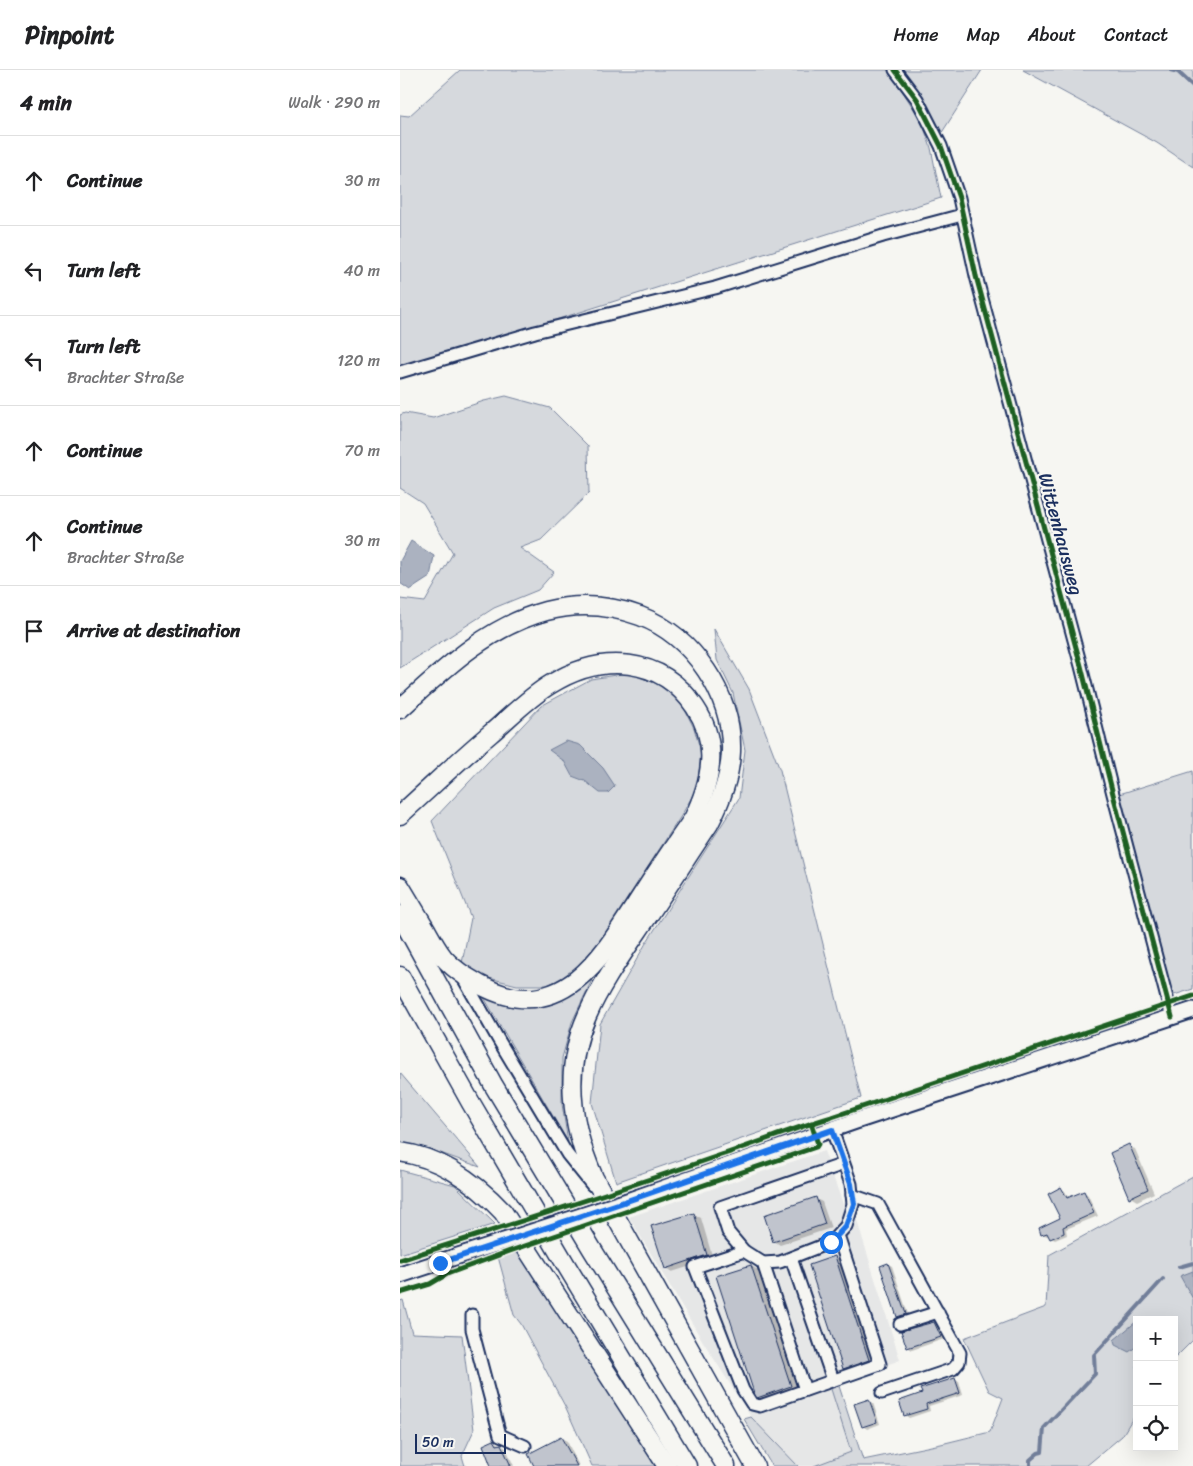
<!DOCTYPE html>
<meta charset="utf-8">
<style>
:root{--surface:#fff;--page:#f2f2f2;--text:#202124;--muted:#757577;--line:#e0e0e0}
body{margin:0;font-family:Sriracha,sans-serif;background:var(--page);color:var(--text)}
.controls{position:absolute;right:15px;bottom:15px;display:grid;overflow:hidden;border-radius:0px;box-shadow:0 5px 20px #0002}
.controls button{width:45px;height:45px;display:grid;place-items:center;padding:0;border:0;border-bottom:1px solid var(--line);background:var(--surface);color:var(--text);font:25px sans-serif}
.scale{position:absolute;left:15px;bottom:12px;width:91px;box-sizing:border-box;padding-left:5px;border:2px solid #1b2f5e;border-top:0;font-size:14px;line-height:18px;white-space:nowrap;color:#1b2f5e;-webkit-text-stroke:4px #f6f6f2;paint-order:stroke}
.stop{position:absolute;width:15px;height:15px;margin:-11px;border:4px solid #1a73e8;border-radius:50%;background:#fff}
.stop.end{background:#1a73e8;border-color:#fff;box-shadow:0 1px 5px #0008}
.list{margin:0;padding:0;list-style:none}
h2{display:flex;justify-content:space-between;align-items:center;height:65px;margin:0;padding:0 20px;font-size:21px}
h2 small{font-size:16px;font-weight:400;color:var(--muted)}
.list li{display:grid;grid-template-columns:32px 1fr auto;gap:15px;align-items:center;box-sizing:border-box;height:90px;padding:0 20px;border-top:1px solid var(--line)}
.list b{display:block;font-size:19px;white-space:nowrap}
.list p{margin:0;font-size:16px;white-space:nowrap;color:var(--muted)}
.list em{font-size:16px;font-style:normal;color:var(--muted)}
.icon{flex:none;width:28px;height:28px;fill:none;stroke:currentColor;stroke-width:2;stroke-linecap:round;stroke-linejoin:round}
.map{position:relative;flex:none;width:793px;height:1396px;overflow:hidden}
header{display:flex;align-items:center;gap:30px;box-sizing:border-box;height:70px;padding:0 25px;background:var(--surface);border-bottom:1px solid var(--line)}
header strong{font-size:24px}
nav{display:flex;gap:28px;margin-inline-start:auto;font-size:18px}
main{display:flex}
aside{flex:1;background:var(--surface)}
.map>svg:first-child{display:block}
.built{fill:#e6e7e7}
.green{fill:#d6d9dd;stroke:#78849e}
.water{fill:#abb2c0;stroke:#717e99}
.shadow{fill:#0003}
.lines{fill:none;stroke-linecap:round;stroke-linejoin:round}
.stream{stroke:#717e99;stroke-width:4}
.building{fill:#c0c4cd;stroke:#1b2f5e}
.minor-casing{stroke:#1b2f5e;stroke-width:15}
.major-casing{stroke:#1b2f5e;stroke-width:19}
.highway-casing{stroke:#1b2f5e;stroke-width:21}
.minor{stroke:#f6f6f2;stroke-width:11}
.major{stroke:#f6f6f2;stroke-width:15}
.highway{stroke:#f6f6f2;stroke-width:18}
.major-bridge-casing{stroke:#1b2f5e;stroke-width:19;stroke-linecap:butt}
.major-bridge{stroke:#f6f6f2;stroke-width:15}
.cycleway-casing{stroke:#f6f6f2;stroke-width:8}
.cycleway{stroke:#1b5e20;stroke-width:5}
.route{stroke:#1a73e8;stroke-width:6}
.labels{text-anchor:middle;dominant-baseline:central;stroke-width:4.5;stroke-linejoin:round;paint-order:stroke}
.street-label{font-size:19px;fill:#1b2f5e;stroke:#f6f6f2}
</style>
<header>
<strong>Pinpoint</strong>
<nav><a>Home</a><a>Map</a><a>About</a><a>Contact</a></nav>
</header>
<main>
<aside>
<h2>4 min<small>Walk · 290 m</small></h2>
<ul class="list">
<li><svg class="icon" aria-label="ahead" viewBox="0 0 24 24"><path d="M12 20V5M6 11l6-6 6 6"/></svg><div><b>Continue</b></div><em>30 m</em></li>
<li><svg class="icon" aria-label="left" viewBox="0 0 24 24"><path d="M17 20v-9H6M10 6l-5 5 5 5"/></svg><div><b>Turn left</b></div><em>40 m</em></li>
<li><svg class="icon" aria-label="left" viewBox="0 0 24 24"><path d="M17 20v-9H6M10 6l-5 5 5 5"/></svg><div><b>Turn left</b><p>Brachter Straße</p></div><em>120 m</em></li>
<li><svg class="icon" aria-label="ahead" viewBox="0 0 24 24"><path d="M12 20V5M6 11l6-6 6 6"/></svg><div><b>Continue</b></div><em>70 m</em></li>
<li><svg class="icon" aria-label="ahead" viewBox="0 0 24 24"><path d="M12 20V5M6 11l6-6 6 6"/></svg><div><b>Continue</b><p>Brachter Straße</p></div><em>30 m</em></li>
<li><svg class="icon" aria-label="arrive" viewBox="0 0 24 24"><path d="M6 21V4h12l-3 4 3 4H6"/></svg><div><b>Arrive at destination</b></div></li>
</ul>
</aside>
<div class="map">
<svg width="793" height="1396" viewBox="0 0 793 1396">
<rect width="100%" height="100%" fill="#f6f6f2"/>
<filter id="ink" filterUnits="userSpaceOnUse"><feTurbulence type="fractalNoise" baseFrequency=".02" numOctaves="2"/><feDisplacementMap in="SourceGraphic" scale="10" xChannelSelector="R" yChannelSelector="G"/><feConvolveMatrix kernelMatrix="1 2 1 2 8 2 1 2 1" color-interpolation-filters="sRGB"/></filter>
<g filter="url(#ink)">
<path class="built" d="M424,1081l20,56 11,7 45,146 -70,26 22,66 -38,14h-16l-47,-49 -49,-77 -73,-123z"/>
<g class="green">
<path d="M60,0h429l33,52 9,26 10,50 -541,171v-254l9,1z"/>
<path d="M501,0h81l-41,64z"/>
<path d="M623,0h170v97l-36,-24z"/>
<path d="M106,326l44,12 38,38 1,47 -48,47 -21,8 34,24 -16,18 -44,18 -94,60v-69l25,3 28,-49 -30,-50 -23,-15v-73l5,-2 28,5 51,-17z"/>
<path d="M314,559l35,60 31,81 81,328 -245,84 -24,-79 8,-79 46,-81 93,-145 6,-48 -12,-57 -16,-33z"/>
<path d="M228,603l35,13 18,16 13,26 7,24 -4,36 -16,28 -82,126 -25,29 -26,14h-31l-32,-8 -23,-14 9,-45 -39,-97 109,-115 50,-27z"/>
<path d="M793,701v218l-22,7 -55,-201z"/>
<path d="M192,910l-20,42 -10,36v46l6,38 -86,-148 36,12 39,-4z"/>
<path d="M0,1003l80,94 -51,-18 -29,-6z"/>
<path d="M0,1100l55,15 40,39 -95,30z"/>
<path d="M793,1106v164l-19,19v-39h-37v91l-15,25 -36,30h-272l37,-14 -21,-66 8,-3 25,77 78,-16 49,-12 13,-34 -14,-7 -25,-53 82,-31 3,-52z"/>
<path d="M97,1183h25l133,213h-63l-26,-58 -45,-84 -7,-9z"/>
<path d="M3,1230l9,33 50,2 12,95 -12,26 3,10h-65v-165z"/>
<path d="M351,1347l47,49h-26l-28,-47z"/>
</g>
<g class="water">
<path d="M11,471l23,15 -4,21 -20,13 -10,-7v-22z"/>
<path d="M166,671l14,4 23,23 12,18 -7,7h-8l-15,-12 -13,-5 -8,-15 -15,-11z"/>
<path d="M793,1201v28l-13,-23z"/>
<path d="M737,1251v25l-8,6 -14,-7 -1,-5z"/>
</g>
<g class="shadow">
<path d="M728,1076l7,3 19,44 -17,8 -7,-4z"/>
<path d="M661,1119l4,2 4,8 15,-7 4,3 10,21 -32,13 1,6 -12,5 -4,-2 -1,-3 -3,1 -5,-2 19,-15z"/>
<path d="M416,1129l6,3 9,26 -51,17 -6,-4z"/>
<path d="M294,1144l7,4 12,41 -41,13 -6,-4z"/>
<path d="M435,1187l9,6 34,102 -25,8 -9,-5z"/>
<path d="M488,1194l4,2 17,51 -7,2 -4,-2z"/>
<path d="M351,1196l7,4 39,120 -32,10 -7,-3z"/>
<path d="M534,1253l4,2 6,14 -32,11 -4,-3z"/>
<path d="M555,1309l4,2 4,14 -34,11 1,5 -21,7 -4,-3 19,-21z"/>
<path d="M469,1330l4,3 7,21 -13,5 -4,-3z"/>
<path d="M161,1368l6,3 12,25h-44z"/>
<path d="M94,1371l12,7 8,18h-21z"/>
</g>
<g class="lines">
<g class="stream">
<path d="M770,0l8,2 15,14"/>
<path d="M779,1197l14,-4"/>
<path d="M630,1396v-6l8,-7 4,-1 2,-24 51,-54 -1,-19 69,-76"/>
</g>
</g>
<g class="building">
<path d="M729,1074l19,45 -19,9 -19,-45z"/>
<path d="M661,1117l6,11 17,-7 10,22 -31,14 1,6 -14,6 -3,-6 -6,2 -2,-7 21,-10 -12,-24z"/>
<path d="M416,1127l9,27 -52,18 -9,-27z"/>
<path d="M294,1143l13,42 -42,14 -14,-43z"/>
<path d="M435,1186l34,104 -26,9 -34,-104z"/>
<path d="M488,1193l18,51 -9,3 -17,-51z"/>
<path d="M351,1195l40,121 -34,12 -3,-5 -38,-117z"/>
<path d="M534,1252l7,15 -34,11 -6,-17z"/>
<path d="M555,1308l5,15 -34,11 1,5 -23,7 -5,-15 23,-8 -2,-4z"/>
<path d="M469,1329l8,23 -15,5 -8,-23z"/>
<path d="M161,1367l16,29h-43l-6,-12z"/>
<path d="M94,1370l3,5 4,-1 10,22h-20l-8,-21z"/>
</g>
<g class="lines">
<g class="minor-casing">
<g id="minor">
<path d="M495,0l22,29 24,47 18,52 17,78 105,390 32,128 59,223"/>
<path d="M0,302l135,-40 180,-44 168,-52 79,-21"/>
<path d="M62,906l36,63 69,115 25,31"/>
<path d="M432,1060l19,54 2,20 -7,22 -15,16 -51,20 -17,1 -19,-12 -16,-19 -8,-25 124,-43"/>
<path d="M452,1125l26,9 82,149 -1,9 -6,7 -71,24"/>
<path d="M344,1181l-49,16 48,123 9,14 8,2 120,-42 -42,-129"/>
<path d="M391,1188l42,122"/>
<path d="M363,1193l42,127"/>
<path d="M72,1245v14l28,106 25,11"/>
<path d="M500,1254l38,-12"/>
</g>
</g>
<g class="major-casing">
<g id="major">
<path d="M221,1133l235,-82 337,-111"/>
<path d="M0,1205l104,-34"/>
</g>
</g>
<g class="highway-casing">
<g id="highway">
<path d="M0,639c44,-40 87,-82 146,-98 31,-8 64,-6 94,5 53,20 93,79 91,136 -1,26 -10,49 -22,72 -24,36 -47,72 -71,107 -19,28 -38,55 -51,85 -24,53 -16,110 7,162l161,288"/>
<path d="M0,745c30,-27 59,-55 90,-81 20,-17 39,-37 61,-50 50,-31 110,-28 144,23 25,37 16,75 -2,112 -19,27 -37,54 -55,82 -33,51 -72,120 -145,90 -17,-7 -38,-20 -50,-34 -6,-8 -11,-17 -16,-26 -9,-15 -18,-30 -27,-45"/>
<path d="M0,845l94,171 98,163 134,217"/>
<path d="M0,906l71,127 95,162 121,201"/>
<path d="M0,1082c42,6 75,30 103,60l164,254"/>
</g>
</g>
<use href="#minor" class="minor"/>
<use href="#major" class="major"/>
<use href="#highway" class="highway"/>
<g class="major-bridge-casing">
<path id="major-bridge" d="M104,1171l117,-38"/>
</g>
<use href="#major-bridge" class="major-bridge"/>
<g class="cycleway-casing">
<g id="cycleway">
<path d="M495,0l22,29 24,47 18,52 17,78 105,390 32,128 59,223"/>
<path d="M0,1190c107,-34 214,-68 321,-105 37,-12 73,-27 111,-38l361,-121"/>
<path d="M0,1223l30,-9 17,-10 63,-23 306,-104 2,-3 -7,-21"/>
</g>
</g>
<use href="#cycleway" class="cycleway"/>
</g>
</g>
<g class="lines" filter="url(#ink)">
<path class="route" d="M40,1193l181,-60 211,-73 19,54 3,20 -8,22 -15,16"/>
</g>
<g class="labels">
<g class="street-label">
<text transform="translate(661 464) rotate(75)">Wittenhausweg</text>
</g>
</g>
</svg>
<div class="controls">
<button>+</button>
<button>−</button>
<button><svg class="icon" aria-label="locate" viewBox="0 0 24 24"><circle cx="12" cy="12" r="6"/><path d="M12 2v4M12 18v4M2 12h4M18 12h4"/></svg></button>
</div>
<div class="scale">50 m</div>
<div class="stop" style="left:431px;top:1172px"></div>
<div class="stop end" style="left:40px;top:1193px"></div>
</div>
</main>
